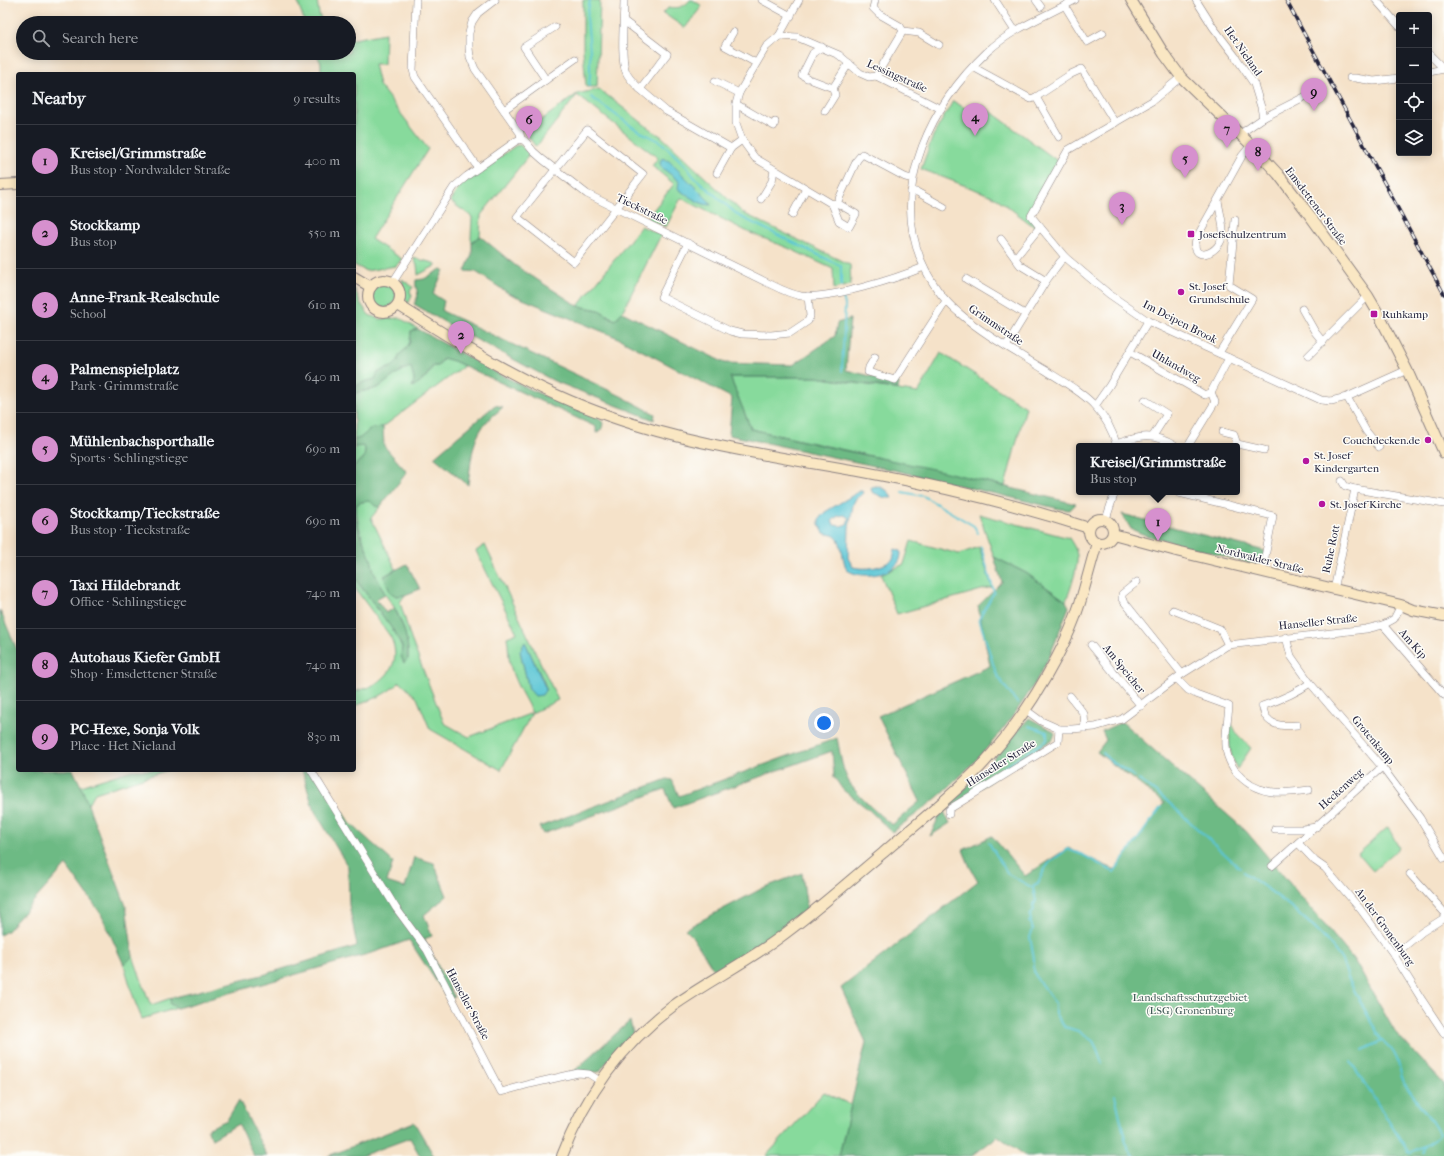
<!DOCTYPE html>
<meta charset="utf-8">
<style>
:root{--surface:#171b24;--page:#20242c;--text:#f1f3f6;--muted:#9ea1a6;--line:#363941;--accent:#d690ce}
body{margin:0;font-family:"IM FELL French Canon",serif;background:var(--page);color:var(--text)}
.controls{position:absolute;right:12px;top:12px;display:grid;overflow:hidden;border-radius:4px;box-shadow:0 2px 10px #0003}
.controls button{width:36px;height:36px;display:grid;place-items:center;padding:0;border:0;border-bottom:1px solid var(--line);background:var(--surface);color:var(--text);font:20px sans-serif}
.you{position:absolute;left:824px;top:723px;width:14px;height:14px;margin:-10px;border:3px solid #fff;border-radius:50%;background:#1a73e8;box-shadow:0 0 0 6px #1a73e833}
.badge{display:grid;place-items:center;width:26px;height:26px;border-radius:50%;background:var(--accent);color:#111;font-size:13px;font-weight:700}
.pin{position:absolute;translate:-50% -33px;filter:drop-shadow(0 1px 2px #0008)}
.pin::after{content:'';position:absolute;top:21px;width:14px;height:12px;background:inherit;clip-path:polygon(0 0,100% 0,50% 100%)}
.popup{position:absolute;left:1076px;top:443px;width:164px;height:52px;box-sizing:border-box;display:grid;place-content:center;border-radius:4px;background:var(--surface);filter:drop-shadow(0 1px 3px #0005);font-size:13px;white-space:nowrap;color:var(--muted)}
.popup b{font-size:15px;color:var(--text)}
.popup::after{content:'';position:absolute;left:50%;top:100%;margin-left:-8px;border:8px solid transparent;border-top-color:var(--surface)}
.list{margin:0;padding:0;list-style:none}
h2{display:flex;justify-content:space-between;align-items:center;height:52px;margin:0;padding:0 16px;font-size:17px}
h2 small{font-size:13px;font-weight:400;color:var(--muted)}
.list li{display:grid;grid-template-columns:26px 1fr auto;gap:12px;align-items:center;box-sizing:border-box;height:72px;padding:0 16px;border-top:1px solid var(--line)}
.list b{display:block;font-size:15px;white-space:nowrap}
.list p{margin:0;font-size:13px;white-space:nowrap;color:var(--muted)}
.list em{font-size:13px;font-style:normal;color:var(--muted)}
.icon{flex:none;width:22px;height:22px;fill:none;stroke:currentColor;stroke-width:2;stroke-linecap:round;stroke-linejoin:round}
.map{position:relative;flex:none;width:1444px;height:1156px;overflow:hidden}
.search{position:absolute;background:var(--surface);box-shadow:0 2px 10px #0003;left:16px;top:16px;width:340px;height:44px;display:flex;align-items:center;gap:10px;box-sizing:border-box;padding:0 14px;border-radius:22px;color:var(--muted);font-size:15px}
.panel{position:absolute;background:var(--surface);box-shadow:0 2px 10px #0003;left:16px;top:72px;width:340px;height:700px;border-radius:4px}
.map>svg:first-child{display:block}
.green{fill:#87da9c;stroke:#547e6c;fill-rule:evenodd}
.forest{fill:#6dba84;stroke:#486e60}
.water{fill:#5bc6d5;stroke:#3e7488;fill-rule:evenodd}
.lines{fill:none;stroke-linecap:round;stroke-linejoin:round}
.stream{stroke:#5bc6d5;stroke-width:2}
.street-casing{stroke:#8c8282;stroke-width:8}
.secondary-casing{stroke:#8c8282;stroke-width:12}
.street{stroke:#fff;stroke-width:7}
.secondary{stroke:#fae7c3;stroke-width:10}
.rail-casing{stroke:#22223b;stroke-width:3.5}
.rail{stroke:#fdfcf7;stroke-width:2;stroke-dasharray:6;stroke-linecap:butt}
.poi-dot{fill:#b5179e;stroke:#fdfcf7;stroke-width:1.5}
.labels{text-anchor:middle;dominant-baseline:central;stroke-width:3;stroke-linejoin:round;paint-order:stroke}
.street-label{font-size:11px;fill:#22223b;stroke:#fdfcf7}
.poi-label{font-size:11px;fill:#22223b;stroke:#fdfcf7;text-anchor:start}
.park-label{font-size:11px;fill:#405958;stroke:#fdfcf7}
</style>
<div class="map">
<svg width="1444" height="1156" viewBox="0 0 1444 1156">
<rect width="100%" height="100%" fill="#fdfcf7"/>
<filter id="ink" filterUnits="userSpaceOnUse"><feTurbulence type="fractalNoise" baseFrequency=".025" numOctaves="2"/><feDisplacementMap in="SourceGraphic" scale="8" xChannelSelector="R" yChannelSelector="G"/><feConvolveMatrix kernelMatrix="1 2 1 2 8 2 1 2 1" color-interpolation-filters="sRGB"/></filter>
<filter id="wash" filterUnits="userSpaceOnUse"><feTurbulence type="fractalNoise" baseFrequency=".012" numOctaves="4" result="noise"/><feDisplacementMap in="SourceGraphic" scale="16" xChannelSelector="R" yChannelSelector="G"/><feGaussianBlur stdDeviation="0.9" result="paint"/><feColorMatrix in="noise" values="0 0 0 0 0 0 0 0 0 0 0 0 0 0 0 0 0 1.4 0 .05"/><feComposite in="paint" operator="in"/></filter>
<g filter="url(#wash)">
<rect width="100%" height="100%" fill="#f5e2c9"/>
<g class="green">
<path d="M297,0h20l2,14 4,9h-18z"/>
<path d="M583,0h17l-3,87h-11l-3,-37z"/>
<path d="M690,0h3l9,6 -17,22 -22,-15 6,-6c9,2 15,0 21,-7z"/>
<path d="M385,33l-1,31h-10l5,21 49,64 -57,90 31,20 -6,7 -30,5 -12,-6v-191h-33v-11l-5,-10h33v-13z"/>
<path d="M599,89l55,43 7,4 82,77 107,52 1,20 -17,4 -1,-20 -45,-21 -40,-16 -67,-34 -15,29 -19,-9 27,-34 -22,-18 6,-8 -81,-63 -41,52 -11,-15 52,-38z"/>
<path d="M953,101l22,13 7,-9 77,57 -29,51 6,15 -41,-31 -74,-28 12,-33z"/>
<path d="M520,145l10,9 -49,61 -1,21 -8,6 -1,-3 1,-22 -22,-16 11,-16 54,-39z"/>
<path d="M641,226l20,9 -39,77 -7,8 -16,-10 -21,-4z"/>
<path d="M413,258l21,5 3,2 -19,10 -1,-10z"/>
<path d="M402,279l11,8 -3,4 2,5 -4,8 -4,-8z"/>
<circle cx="384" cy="296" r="12"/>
<path d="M354,288l7,16 8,11 10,4 21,-1 18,11 -7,2 -1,11 -4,7 -7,6 -1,6 -6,6 -7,2 -10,10 -18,6 -3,3z"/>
<path d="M941,353l85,54 -21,79 -254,-57 -21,-52h86l102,16z"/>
<path d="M443,358l11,3 10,5 -81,61 -11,1 -12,11 -6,1v-46c7,-4 18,-3 25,-7 11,-7 19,-17 32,-20l3,13 -1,6c10,-5 15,-10 20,-20h5z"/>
<path d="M364,445l1,5 -1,8 -10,8v-19z"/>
<path d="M370,501l5,5 5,1 -9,11 25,51 -12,7 12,20 9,-1 -5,7 11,37 33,84 25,14 63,-24c-7,-15 -17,-29 -21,-45 -3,-10 -2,-21 -4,-31l10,-4 -41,-82 9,-6 73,155 -26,13 -31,57 -71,-41 -13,-31 -17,-16c-15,13 -27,18 -46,24v-14c7,-3 15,-4 21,-8 19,-11 25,-29 15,-48l-36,-49v-10l42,57 6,13 -1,9 3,7 4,-4c1,-18 -5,-36 -14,-52 -3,-5 -8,-10 -10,-15 -3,-7 -7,-13 -10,-20 -1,-5 -2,-10 -4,-15 -8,-21 -13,-28 -14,-52l5,-3zM525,643l19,39 2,7h-17l-9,-38z"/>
<path d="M979,514l90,24c3,5 7,10 8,17 2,9 -7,36 -11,46l-40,-28 -32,-16z"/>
<path d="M911,541l48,13 20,-7 13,40 -95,27 -16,-39 23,-11z"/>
<path d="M1231,722l6,12 14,14 -14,21c-9,-19 -8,-27 -6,-47z"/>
<path d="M132,770h36l-73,23 -8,13 -6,-20z"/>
<path d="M1388,827l11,21 -26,23 -15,-17z"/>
<path d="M133,956l16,45 2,4 20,-7v6l6,4 -35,11 -7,-17 -11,-37z"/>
<path d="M824,1092l27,13 -12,51h-73z"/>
</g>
<g class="forest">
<path d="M480,236l36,30 62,40 21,4 16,10 7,-8 103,51 68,2 42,-29 2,-13 13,-4 -4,51 53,13 -1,6 -82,-12h-86l21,52 91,21 100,21 134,33 -6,6 -10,-1 -162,-38 -169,-36 3,-37 -116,-61 -108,-44 -32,-21 -11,-1 7,-16v-13z"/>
<path d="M441,269l3,1 -11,24 11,7 -2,10 179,85 34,18 -1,6 -100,-39 -103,-55 -37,-22c8,-12 0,-13 2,-24l8,-1z"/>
<path d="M418,329l71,40 49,24 61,25 4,5 -1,6 -6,4v-6l-142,-66 -11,-3 -5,8h-5c-6,10 -11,16 -21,21l2,-7 -3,-13c-13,3 -21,13 -32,20 -7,4 -18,3 -25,7 0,-12 11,-12 21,-15l3,-7 14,-5 6,-6 1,-6 7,-6 4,-7 1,-11z"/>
<path d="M495,405l8,2c-6,6 -14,11 -19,18 -13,17 -13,39 -16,60l-34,-28z"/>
<path d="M383,427l1,19 23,26 -27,35 -5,-1 -5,-5 -9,1 -5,3v14l4,15 11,25 3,13 11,22 -9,5 10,14 8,-5c9,16 15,32 14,51l-4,4 -3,-7 1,-9 -6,-13 -42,-57v-111l10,-8 1,-8 -1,-4 -10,1v-7l6,-2 12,-10z"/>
<path d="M1122,514l143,37 -4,15 -116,-31 -14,-6z"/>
<path d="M994,557l32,16 40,28 3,6c-7,16 -12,32 -19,48 -27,55 -65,100 -110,140 -15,13 -32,25 -48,37l-24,-23 -25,-19 -9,-13 -2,-26 -159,57 -8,-19 -122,45 -4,-7 128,-48 5,1 7,16 158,-58c3,13 4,27 10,40 6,14 32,37 45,47l28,-24 -42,-85 112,-50 -12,-60 24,-24z"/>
<path d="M407,564l13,25 -15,6 -9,1 -6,-4 -6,-16z"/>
<path d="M0,610l18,42v118h55l8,16 45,120 7,50 -9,9 -23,-51 -35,-49 -59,66 -7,4z"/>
<path d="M1029,718l21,11 5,4 -2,6 -109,73 6,11 -20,13 11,-24 41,-40z"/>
<path d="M1122,722l124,109 108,129 41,72 49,52v72h-418l-28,-20 -26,20h-133l27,-114 -25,-54 137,-107 -8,-14 -7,-17 29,-14 33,40 43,-28 47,22 49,-67 -67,-51 9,-12 -4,-9z"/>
<path d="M302,770h12l36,53 43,39 -6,20 18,6 9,-31 20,6 13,33 -23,19 8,21 -8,3 30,58 -5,4 -40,-61 -34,12 -198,56 -7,-4 1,-6 95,-24 91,-28 -8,-41 -1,-38 -35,-59z"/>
<path d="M802,873l5,37 -35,26 -56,37 -24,-37 -7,-7 78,-41z"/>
<path d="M630,1021l3,12 -18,19 -16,20h-18l-9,1z"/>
<path d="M239,1100l28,56h-13l-16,-32 -26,15 -5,-10 20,-9z"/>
<path d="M414,1122l20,34h-14l-10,-18 -49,18h-33z"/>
</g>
<g class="water">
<path d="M662,158l7,3 39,39 3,5c-12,0 -24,-10 -33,-16l1,-8 -18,-14 -1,-4z"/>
<path d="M877,486c8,3 12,4 15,12h-7l-13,-6 -1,-4 1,-1z"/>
<path d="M860,491h2l1,2 -8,7 -2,5 -4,23 -1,30 5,9c13,3 29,1 40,-8l2,-10 6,2c0,4 0,8 -3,12 -9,13 -38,16 -51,7 -5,-9 -4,-27 -11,-33 -3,-3 -8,-2 -12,-4l-5,-9v-5l6,-7zM844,515l5,3 -2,6 -6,2 -7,-1 -2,-4 6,-5z"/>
<path d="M525,642l21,47 -4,6 -7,1 -6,-7 -9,-38z"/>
</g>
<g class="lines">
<g class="stream">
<path d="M589,86l1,-12v-23l-3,-34 3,-17"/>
<path d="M591,97l46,33 24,12 25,24 8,11 45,39 102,50v20"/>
<path d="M842,371l3,-66 -2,-8"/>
<path d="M902,492l21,4 7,4 44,26 4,7"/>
<path d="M981,547l13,45 -15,27 1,3 16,51 7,11 15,20"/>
<path d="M1103,753l5,6 27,18"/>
<path d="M1005,767l42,-27v-8l-18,-6"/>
<path d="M1139,780l27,20 74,68"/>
<path d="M989,843l19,31 25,14"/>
<path d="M1243,872c34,23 75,53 98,87 4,7 5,16 9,23 10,20 21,39 32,59 6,4 11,9 14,16 5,10 4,20 10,29 11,16 24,30 33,48l-1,3 -14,9 -1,6"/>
<path d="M1363,1050l19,-9"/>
<path d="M1351,1062l58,91 15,-7"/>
<path d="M1102,1063l-5,-14 -4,-8 -15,-10 -13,-4 -6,-7 -4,-7v-10l-18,-24 -3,-8v-12l-4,-22 3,-8 -4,-7 2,-2 -1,-4 4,-6 -1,-4 3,-5 -3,-13 1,-3 4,-2c3,-7 9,-20 16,-24 5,-4 9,-6 13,-10l16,6 31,17 47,-65"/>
<path d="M1115,1095l12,52 6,9"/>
</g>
</g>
</g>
<g filter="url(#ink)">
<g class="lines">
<g class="street-casing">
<g id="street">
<path d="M416,0l-3,70 2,7 63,91"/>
<path d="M495,0l-17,13 -6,9 -3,11v15l1,9 5,12 45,64 1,6"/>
<path d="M762,0l29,16"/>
<path d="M799,0l-20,36 -13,11 -27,46 -3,11v19l6,17 13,18 77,46 5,-1 20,-43 5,-6 43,23 7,2"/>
<path d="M875,0l-2,8 6,6 21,12 3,5 16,2 20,12"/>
<path d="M995,0l20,31"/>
<path d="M1036,0l5,7"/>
<path d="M1075,0c-29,16 -62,28 -87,51 -55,52 -98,133 -67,209 9,21 20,38 37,52 26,23 58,40 87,58 17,11 36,21 50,36 10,11 18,26 22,40"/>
<path d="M1196,0l17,27 22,29 19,28 7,23 2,11"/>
<path d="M1376,0l23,26"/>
<path d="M1065,6l22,36 16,-9"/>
<path d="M624,21l43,33 -27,35c-5,-5 -11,-10 -14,-17 -6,-14 -2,-54 -2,-72"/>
<path d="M733,32l-8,14 31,17"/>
<path d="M779,36l18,1 42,18 21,18 9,4 7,-1 65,33"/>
<path d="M1429,54l15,15"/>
<path d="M973,67l58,32 5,-2 35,-23 11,-5 33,54"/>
<path d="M1429,72l15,-3"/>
<path d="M876,76l27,-45"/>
<path d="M1181,77l-29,24 -84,49 -37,66 34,41 44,37 39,27 173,79 10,1 16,-4 60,-27"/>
<path d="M807,78l-5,-3 11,-22 9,-6"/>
<path d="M1350,78h5l19,3 25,-3"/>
<path d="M546,80l-22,-33 31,-20"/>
<path d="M812,80l21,8 16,-25"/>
<path d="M715,81l24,12"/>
<path d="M640,89l26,22 65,37 11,-8"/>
<path d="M1036,97l23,40"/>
<path d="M736,104l38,22 1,-4"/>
<path d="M504,110l71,-51"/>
<path d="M825,111l10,-16 -2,-7"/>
<path d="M587,130l56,44 -69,88 -57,-45z"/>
<path d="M1240,134l23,-16 49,-25"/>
<path d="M521,139l4,2 8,10 9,8 45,35 185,91c10,5 19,9 29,11 31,3 94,-17 123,-29"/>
<path d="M717,173l14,-25"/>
<path d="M911,192h6l27,15"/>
<path d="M761,199l11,-18 2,-11"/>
<path d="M1218,200c1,10 5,21 5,32 -1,24 -36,32 -26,5l45,-81 9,-11"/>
<path d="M832,204l7,17 10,6 7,-13 -19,-11"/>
<path d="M792,215l14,-26"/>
<path d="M1001,239l19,26 26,16"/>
<path d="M688,243l-27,54 69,34 12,3 29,1 19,-2 18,-12 2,-5 -2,-20"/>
<path d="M1015,258l25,-31"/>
<path d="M966,279l59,35"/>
<path d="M393,282l61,-95 13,-11 49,-35 5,-2"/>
<path d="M1302,309l13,23 8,10"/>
<path d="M1006,346l40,-65 14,-19 5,-5"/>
<path d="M1130,352l75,43 6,-3"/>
<path d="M1219,353l33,-54 -23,-14 6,-65"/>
<path d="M1308,356l60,-60"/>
<path d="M875,357l-6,10 -1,5 27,8 51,-79"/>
<path d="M1347,397l19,34 13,16"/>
<path d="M1145,400l22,14 -14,22"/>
<path d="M1095,406l14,-20 39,-65"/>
<path d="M1222,432l12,3 3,9"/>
<path d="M1116,444c23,-8 37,-12 59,2"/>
<path d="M1188,446l27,-44 -4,-10 18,-34"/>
<path d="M1236,446l1,-2 27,6"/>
<path d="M1342,481l3,5 10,3 89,15"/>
<path d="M1179,493l94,23 -11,56"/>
<path d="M1106,519l9,-27"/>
<path d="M1137,582l-15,12v5l60,75"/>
<path d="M1334,590l21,-101"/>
<path d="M1173,610l47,19 8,16"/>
<path d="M1383,625l61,70"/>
<path d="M1286,637l5,19 19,27 72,84 38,51 24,40"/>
<path d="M1091,645l50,61"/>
<path d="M1177,679l11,11 8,4 33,12c-1,13 -4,27 -3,40 0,9 5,19 10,26 20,24 45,22 73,18"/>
<path d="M1070,696l14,18 1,14"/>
<path d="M1026,710l15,11 18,8h13l23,-2 27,-8 60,-45 46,-29 138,-16 17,-4 11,-6 7,-14"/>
<path d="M1297,725c-10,1 -23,2 -30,-7 -3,-3 -3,-8 -5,-12 18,-6 33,-12 48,-23"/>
<path d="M311,770l85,138 31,42 74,142 29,-8 48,-11 11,1 11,7"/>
<path d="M949,814v-4l2,-2 107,-66 1,-13"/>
<path d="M1275,829h28l13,-2"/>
<path d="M1298,843l17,18 10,7 36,42 33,45 28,45 22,33"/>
<path d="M1272,866l110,-99"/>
<path d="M1410,874l34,38"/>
<path d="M1394,955l28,-23 22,-14"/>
</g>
</g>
<g class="secondary-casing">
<g id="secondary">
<path d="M1131,0l33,54 17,23 70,68 27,29 30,39 60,83 10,17 29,57 37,83"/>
<path d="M0,185l18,-1"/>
<path d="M354,277l17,10"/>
<circle cx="384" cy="296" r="16"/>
<path d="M398,305c68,43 135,85 211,111 82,29 170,41 255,56 76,14 151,32 225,56"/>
<circle cx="1101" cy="531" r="12"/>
<path d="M1113,534l67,18 221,53 12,5 31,6"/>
<path d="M562,1156c23,-60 59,-111 111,-150 34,-24 72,-43 106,-68 36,-26 69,-56 104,-85 32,-28 67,-55 97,-86 31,-33 56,-70 77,-110 9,-17 17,-35 23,-54 6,-20 11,-40 17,-60"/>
</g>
</g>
<use href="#street" class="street"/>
<use href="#secondary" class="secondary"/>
<g class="rail-casing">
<path id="rail" d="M1286,0l158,294"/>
</g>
<use href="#rail" class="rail"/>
</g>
</g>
<g class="poi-dot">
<rect x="1187" y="230" width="8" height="8" rx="2"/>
<circle cx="1181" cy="292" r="4"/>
<rect x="1370" y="310" width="8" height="8" rx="2"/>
<circle cx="1428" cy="440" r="4"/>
<circle cx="1306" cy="461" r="4"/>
<circle cx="1322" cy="504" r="4"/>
</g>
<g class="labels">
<g class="street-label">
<text transform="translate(1243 51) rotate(55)">Het Nieland</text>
<text transform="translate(897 76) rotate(24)">Lessingstraße</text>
<text transform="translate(1316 206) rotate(53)">Emsdettener Straße</text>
<text transform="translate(642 209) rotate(26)">Tieckstraße</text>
<text transform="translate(1180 322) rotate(27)">Im Deipen Brook</text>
<text transform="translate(996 325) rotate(34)">Grimmstraße</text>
<text transform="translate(1176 366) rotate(30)">Uhlandweg</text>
<text transform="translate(1331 549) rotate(-78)">Ruhe Rott</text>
<text transform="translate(1260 559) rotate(14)">Nordwalder Straße</text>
<text transform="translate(1318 622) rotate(-6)">Hanseller Straße</text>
<text transform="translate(1413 644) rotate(49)">Am Kip</text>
<text transform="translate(1124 669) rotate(51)">Am Speicher</text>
<text transform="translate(1373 740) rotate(50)">Grotenkamp</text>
<text transform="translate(1001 763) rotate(-32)">Hanseller Straße</text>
<text transform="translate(1341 789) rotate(-42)">Heckenweg</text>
<text transform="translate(1385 927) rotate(54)">An der Gronenburg</text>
<text transform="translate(468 1004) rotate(62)">Hanseller Straße</text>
</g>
<g class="poi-label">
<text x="1199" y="234">Josefschulzentrum</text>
<text x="1189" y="286">St. Josef<tspan x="1189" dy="13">Grundschule</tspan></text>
<text x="1382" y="314">Ruhkamp</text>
<text x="1420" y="440" text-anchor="end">Couchdecken.de</text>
<text x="1314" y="455">St. Josef<tspan x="1314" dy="13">Kindergarten</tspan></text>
<text x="1330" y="504">St. Josef Kirche</text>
</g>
<g class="park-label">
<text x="1190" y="997">Landschaftsschutzgebiet<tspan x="1190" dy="13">(LSG) Gronenburg</tspan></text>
</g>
</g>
</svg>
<div class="controls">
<button>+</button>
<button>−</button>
<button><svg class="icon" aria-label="locate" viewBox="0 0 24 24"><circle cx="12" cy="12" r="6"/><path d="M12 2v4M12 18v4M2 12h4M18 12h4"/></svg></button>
<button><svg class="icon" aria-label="layers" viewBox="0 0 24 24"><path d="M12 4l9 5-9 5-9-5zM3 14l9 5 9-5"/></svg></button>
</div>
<div class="you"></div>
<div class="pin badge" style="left:1158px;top:541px">1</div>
<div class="popup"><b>Kreisel/Grimmstraße</b>Bus stop</div>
<div class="pin badge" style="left:461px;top:354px">2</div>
<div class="pin badge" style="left:1122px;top:225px">3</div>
<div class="pin badge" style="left:975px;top:136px">4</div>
<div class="pin badge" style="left:1185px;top:178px">5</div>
<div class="pin badge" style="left:529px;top:139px">6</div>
<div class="pin badge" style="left:1227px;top:148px">7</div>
<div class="pin badge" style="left:1258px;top:171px">8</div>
<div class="pin badge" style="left:1314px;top:111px">9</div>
<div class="search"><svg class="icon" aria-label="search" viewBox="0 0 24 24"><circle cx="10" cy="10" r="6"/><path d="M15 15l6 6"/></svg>Search here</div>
<section class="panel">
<h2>Nearby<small>9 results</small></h2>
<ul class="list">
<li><span class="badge">1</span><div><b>Kreisel/Grimmstraße</b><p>Bus stop · Nordwalder Straße</p></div><em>400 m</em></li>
<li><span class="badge">2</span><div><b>Stockkamp</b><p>Bus stop</p></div><em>550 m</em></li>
<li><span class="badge">3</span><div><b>Anne-Frank-Realschule</b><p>School</p></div><em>610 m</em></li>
<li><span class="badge">4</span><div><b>Palmenspielplatz</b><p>Park · Grimmstraße</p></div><em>640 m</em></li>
<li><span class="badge">5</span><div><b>Mühlenbachsporthalle</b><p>Sports · Schlingstiege</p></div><em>690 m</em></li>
<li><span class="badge">6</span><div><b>Stockkamp/Tieckstraße</b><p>Bus stop · Tieckstraße</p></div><em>690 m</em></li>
<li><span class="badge">7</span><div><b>Taxi Hildebrandt</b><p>Office · Schlingstiege</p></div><em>740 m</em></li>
<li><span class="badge">8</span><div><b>Autohaus Kiefer GmbH</b><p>Shop · Emsdettener Straße</p></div><em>740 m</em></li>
<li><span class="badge">9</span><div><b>PC-Hexe, Sonja Volk</b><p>Place · Het Nieland</p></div><em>830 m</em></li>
</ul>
</section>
</div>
